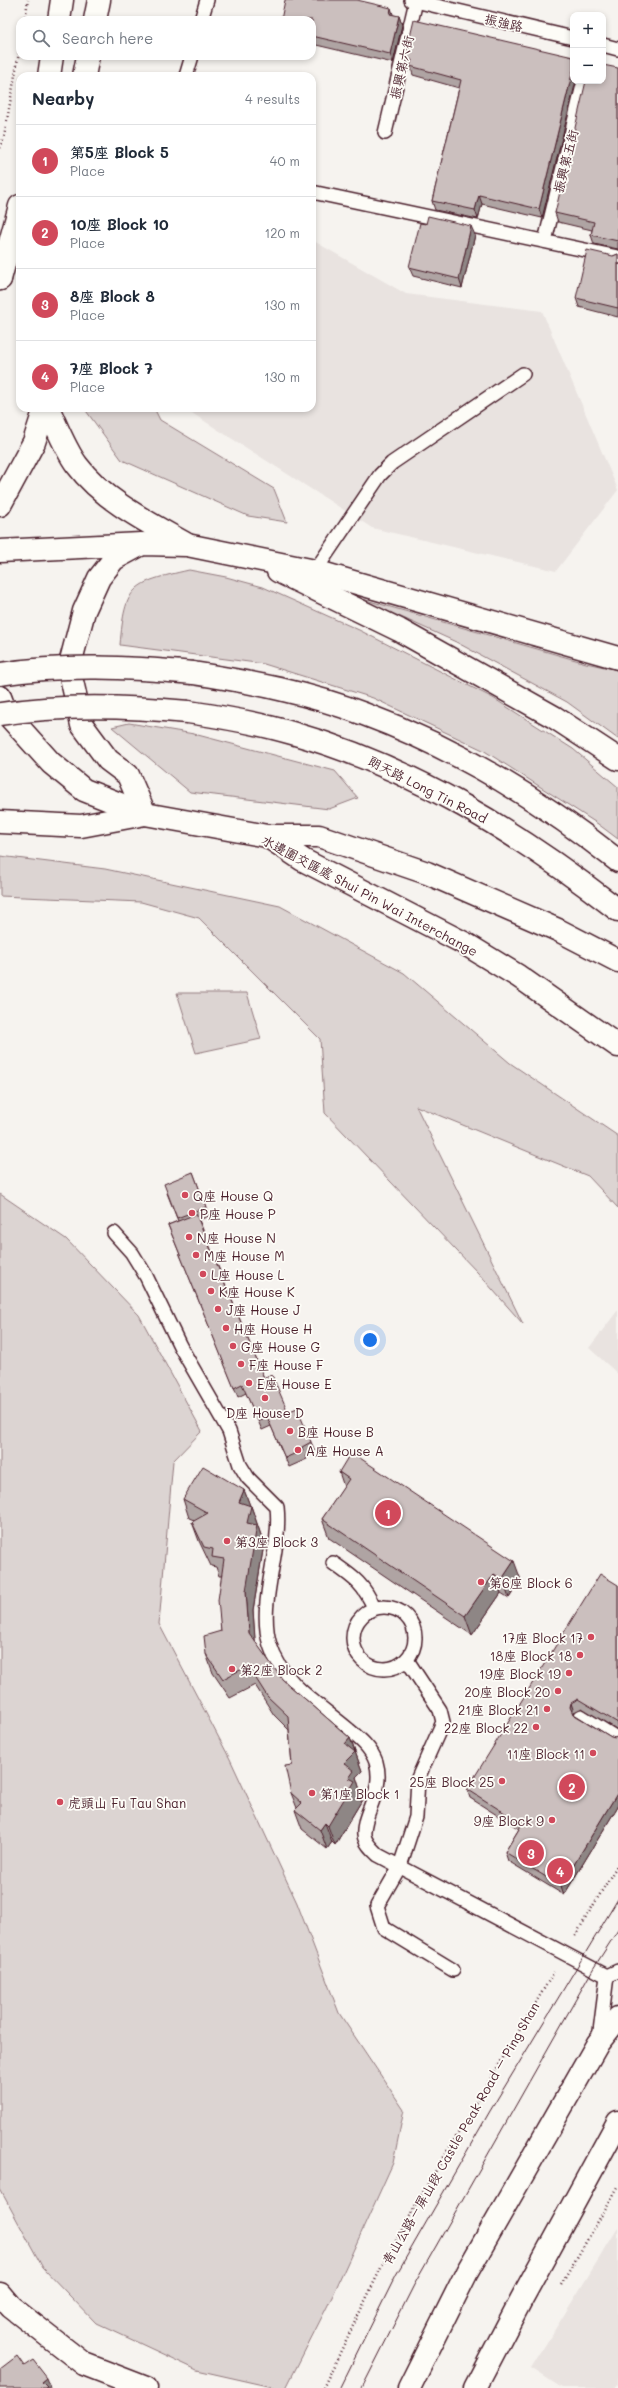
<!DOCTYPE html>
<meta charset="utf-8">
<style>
:root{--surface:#fff;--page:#f6f6f7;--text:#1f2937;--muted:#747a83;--line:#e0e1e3;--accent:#d1495b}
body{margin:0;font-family:Mali,"LXGW WenKai TC",sans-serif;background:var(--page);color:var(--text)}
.controls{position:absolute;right:12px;top:12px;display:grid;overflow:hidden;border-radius:8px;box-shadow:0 2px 6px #0003}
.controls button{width:36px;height:36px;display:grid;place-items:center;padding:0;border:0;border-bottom:1px solid var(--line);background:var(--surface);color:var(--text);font:20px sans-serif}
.you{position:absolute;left:370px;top:1340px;width:14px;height:14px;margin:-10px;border:3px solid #fff;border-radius:50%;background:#1a73e8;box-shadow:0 0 0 6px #1a73e833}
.badge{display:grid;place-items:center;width:26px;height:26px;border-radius:50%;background:var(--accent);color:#fff;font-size:13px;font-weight:700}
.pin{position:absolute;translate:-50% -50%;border:2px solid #fff;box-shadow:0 1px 4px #0006}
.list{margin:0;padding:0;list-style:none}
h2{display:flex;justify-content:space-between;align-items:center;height:52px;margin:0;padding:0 16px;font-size:17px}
h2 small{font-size:13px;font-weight:400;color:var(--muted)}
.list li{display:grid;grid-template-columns:26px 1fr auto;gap:12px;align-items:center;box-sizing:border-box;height:72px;padding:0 16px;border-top:1px solid var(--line)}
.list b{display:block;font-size:15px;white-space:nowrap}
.list p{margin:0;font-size:13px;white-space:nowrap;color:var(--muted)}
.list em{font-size:13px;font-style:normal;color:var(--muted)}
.icon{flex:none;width:22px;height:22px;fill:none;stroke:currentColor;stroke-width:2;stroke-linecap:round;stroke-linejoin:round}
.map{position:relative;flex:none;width:618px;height:2388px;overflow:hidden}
.search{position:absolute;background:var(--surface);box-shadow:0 2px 6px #0003;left:16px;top:16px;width:300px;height:44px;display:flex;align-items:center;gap:10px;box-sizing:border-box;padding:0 14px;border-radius:12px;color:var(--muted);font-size:15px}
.panel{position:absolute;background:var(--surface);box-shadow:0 2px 6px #0003;left:16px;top:72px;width:300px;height:340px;border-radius:12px}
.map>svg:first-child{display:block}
.built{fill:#e9e3e0}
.green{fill:#dcd4d2;stroke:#937a7e}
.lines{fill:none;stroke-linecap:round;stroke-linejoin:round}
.lane-casing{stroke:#4a1f2b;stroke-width:16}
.street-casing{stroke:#4a1f2b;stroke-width:25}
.secondary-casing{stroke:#4a1f2b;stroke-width:25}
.primary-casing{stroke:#4a1f2b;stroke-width:25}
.path{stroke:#4a1f2b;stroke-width:2.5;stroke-dasharray:1 3;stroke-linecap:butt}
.lane{stroke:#fdfcf7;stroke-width:13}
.street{stroke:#fdfcf7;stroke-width:22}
.secondary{stroke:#fdfcf7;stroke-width:22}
.primary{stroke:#fdfcf7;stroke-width:22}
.tram{stroke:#4a1f2b;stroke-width:1}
.primary-bridge-casing{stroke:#4a1f2b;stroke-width:25;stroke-linecap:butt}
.primary-bridge{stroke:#fdfcf7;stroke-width:22}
.wall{fill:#afa4a3;stroke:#4a1f2b}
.shaded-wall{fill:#8e8685;stroke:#4a1f2b}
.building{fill:#cbbfbe;stroke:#4a1f2b}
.poi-dot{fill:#d1495b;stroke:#fdfcf7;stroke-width:1.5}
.labels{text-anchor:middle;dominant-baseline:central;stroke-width:3.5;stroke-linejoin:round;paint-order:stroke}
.street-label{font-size:13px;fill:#4a1f2b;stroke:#fdfcf7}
.poi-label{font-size:13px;fill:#4a1f2b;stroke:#fdfcf7;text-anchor:start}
</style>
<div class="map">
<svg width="618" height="2388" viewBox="0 0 618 2388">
<rect width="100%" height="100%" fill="#f6f3ef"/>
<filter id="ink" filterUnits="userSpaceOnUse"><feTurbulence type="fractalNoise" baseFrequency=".025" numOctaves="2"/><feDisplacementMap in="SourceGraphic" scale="8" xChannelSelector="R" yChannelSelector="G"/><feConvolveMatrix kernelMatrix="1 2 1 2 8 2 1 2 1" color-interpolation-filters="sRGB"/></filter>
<g filter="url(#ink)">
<g class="built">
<path d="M312,240l94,54 136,17 76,179 -62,81 -184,-43 -188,-120h128z"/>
<path d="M618,1310v64l-29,-26z"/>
<path d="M618,2228v156l-3,4h-53l-31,-20z"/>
</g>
<g class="green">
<path d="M84,408h70l6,12 114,69 13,33 -39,-6 -126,-56z"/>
<path d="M189,570l37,7 37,10 96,43 134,68 80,51 45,38v52l-20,-15 -115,-74 -110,-52 -109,-34 -144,-19c5,-60 12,-62 69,-75z"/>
<path d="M359,598l227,65 32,7v69l-51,-37 -111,-60z"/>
<path d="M129,723l65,11 141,37 23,27 -29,11 -139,-17 -78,-65z"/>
<path d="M0,856l105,13 175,37 124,67 106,90 108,73v72l-30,-32 -172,-70 107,218 -45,-51 -153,-160 -5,-74 -121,-121 -58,-16 -141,-6z"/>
<path d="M177,993h70l14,46 -65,14z"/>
<path d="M0,1194l66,45 73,76 63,116 -29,30 -14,163 71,135 67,144 42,110 65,97 -11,53 -60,132 -47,93h-9l-80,-18 -101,-47 -53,-55 -43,-79z"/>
</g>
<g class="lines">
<g class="lane-casing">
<g id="lane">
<path d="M411,0l162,38"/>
<path d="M201,20l6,-20"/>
<path d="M603,45l15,4"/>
<path d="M186,76l6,-20"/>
<path d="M385,133l31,-132"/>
<path d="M312,192l306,65"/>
<path d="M545,241l39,-160"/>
<path d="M315,571l65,-96 12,-12 131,-89"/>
<path d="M114,1233l18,20 14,23 34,70 49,85 11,34 8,13 29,29c5,45 -20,95 -7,138 12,39 50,60 79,85 11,9 22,18 27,32 9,30 -14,50 -12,73 1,8 9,15 14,20l229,121"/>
<path d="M333,1563c20,14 31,21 41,45"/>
<circle cx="384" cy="1638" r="31"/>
<path d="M407,1660l33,50 3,12 -25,56 -2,39 -16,49 -23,40 7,22 69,42"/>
<path d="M581,1716l37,23"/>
<path d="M607,1976l11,-5"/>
<path d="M599,2039l8,-63"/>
</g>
</g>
<g class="street-casing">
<path id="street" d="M0,2294l11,13 73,57 62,24"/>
</g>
<g class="secondary-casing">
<g id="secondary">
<path d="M59,20l3,-20"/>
<path d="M95,20l4,-20"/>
<path d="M49,76l3,-20"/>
<path d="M84,76l4,-20"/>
<path d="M0,279l20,-73"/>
</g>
</g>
<g class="primary-casing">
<g id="primary">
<path d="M0,279v-1"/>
<path d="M48,408c9,19 17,41 29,57 26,35 72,58 109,79"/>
<path d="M0,505l34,-63 11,-34"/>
<path d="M138,546l-24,13 -15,19 -15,33 -15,57 13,57 26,35 20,15 17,39"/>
<path d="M0,551l141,-7 46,1 128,26 303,87"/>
<path d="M278,571l121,59 155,87 64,42"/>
<path d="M193,673c58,9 116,20 171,41 92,34 177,86 254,147"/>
<path d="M0,697l6,16 45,50 33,27 61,24 122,22 36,24 161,83 54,33 100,70"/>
<path d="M188,712c35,5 70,11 104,21 121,34 228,101 326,177"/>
<path d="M0,822l81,4 64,-12"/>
<path d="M267,836h52l108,37 131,57 60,31"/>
<path d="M409,2388l58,-116 131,-229 20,-25"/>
<path d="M475,2388l46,-88 97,-178"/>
</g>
</g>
<g class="path">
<path d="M25,20l3,-20"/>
<path d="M0,148l4,-11 16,-90"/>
<path d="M575,1936l43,-72"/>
<path d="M561,2285l57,-98"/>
<path d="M323,2388l58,-120 38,-69 135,-227"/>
</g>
<use href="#lane" class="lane"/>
<use href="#street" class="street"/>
<use href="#secondary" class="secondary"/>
<use href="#primary" class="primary"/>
<g class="tram">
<path d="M340,2388l56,-113 94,-164 128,-212"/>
<path d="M362,2388l52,-103 179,-316 25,-39"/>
</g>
<g class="primary-bridge-casing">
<g id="primary-bridge">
<path d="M0,674c64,-10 129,-7 193,-1"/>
<path d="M0,714c62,-10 126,-8 188,-2"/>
</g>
</g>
<use href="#primary-bridge" class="primary-bridge"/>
</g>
<g class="wall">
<path d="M393,15l6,1 3,9 -9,38 -81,-19v-24z"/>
<path d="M405,58l171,23 -34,137 -60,-14 -4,15 -43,-9 -3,-9 27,-113 -46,-13 -2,-7 -2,-1z"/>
<path d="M618,68v181l-24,-5 -3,-9 1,-5 -34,-8 -3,-9z"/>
<path d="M475,235l-13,53 -49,-12 -4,-9z"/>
<path d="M618,254v63l-39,-10 -3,-9 37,-42z"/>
<path d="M193,1172l16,44 -10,4 65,158 24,34 23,30 4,9 -10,5 2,3 -18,8 -18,-41 -9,4 -16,-37 -8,4 -70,-172 10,-4 -11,-28z"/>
<path d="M339,1472l182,108 -12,18 -8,-5 -29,42 -143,-97 -7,-19 22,-32z"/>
<path d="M244,1490l6,16h1l13,38 -11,66 2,32 27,37 68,59 12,33 -6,6 4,13 -1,3 3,7 -27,45 -3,-3 -5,7 -25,-20 -7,-19 2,-2 -6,-15 1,-28 -3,-35 -15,-15 -19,-30 -25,13 -17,-25 -7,-19 15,-23 1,-55h-3l-3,-9 -5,-1 -12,-25 -7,-19 2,-2 -5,-2 -6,-19z"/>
<path d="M618,1585v145l-36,-22 -8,4v2l37,23 4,1 3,-2v70l-54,89 -56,-34 -3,-9 14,-23 -49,-31 -3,-9z"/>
</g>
<g class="shaded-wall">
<path d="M391,8l3,9 -4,-3z"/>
<path d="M399,16l3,9 -9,38 -3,-9z"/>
<path d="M573,70v11h3l-34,137 -3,-9z"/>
<path d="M479,195l3,9 -4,15 -3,-9z"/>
<path d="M471,226l4,9 -13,53 -3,-9z"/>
<path d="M244,1490l7,18v-2l13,38 -11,66 3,42 -7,-19 -3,-42 -7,-89z"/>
<path d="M514,1561l7,19 -12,18 -7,-19z"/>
<path d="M494,1574l7,19 -29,42 -7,-19z"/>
<path d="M571,1703l3,9 -1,4 -3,-9z"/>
<path d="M350,1738l12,33 -6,6 4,13 -1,3 3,7 -27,45 -7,-19 17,-82z"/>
<path d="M618,1792v14l-54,89 -3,-9z"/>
<path d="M325,1823l7,19 -5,7 -7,-19z"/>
<path d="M47,2378l4,10h-6l-3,-6z"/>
</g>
<g class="building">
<path d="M285,0h72l34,8 -1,6 9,2 -9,38 -78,-18v-16h-31z"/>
<path d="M414,20l159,37v13l-34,139 -60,-14 -4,15 -43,-9 29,-121 -51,-14 2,-6 -7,-2z"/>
<path d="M603,65l15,3v173l-27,-6 3,-13 -39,-9 31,-132h17z"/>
<path d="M428,216l43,10 -12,53 -50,-12 11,-44 6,1z"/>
<path d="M587,250l26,6 5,-2v54l-42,-10z"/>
<path d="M193,1172l13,35 -29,11 -13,-34z"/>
<path d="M196,1214l68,164 8,-3 16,37 9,-4 14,34 -9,5 1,3 -18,8 -18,-41 -9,4 -16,-37 -8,4 -66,-163z"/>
<path d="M351,1452l163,109 -12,18 -8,-5 -29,42 -143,-97 27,-40 -10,-7z"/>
<path d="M203,1466l41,24 -5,12 12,4 -4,17 10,2 -11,66 3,42 33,46 68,59 -5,6 10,8 -11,11 10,8 -5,7 6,3 -27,45 -3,-3 -5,7 -25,-20 7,-7 -11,-10 -6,-27 7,-1 -4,-49 -21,-20 -19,-30 -25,13 -17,-25 -2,-18 17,-5 -3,-31 6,-41 -12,-2 1,-8 -9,-2 -12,-25 16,-9 -25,-14z"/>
<path d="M600,1574l18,11v138l-40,-24 -7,4 -1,4 3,7 38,23 4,1 3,-2v56l-57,94 -56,-34 17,-28 -55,-35z"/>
<path d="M17,2356l7,10 9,-6 14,18 -5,4 5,5 -2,1h-45v-19z"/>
</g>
</g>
<g class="poi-dot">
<circle cx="185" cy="1195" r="4"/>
<circle cx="192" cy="1213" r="4"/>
<circle cx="189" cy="1237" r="4"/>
<circle cx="196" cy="1255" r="4"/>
<circle cx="203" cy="1274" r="4"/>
<circle cx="211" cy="1291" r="4"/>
<circle cx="218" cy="1309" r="4"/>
<circle cx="226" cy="1328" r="4"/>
<circle cx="233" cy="1346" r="4"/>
<circle cx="241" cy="1364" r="4"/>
<circle cx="249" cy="1383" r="4"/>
<circle cx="265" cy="1398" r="4"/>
<circle cx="290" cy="1431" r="4"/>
<circle cx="298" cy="1450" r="4"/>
<circle cx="227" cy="1541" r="4"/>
<circle cx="481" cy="1582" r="4"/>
<circle cx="591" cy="1637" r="4"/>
<circle cx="580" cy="1655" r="4"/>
<circle cx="232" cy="1669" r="4"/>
<circle cx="569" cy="1673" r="4"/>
<circle cx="558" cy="1691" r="4"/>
<circle cx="547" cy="1709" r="4"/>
<circle cx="536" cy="1727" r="4"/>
<circle cx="593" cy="1753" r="4"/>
<circle cx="502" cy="1781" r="4"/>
<circle cx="312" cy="1793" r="4"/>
<circle cx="60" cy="1802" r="4"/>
<circle cx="552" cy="1820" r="4"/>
</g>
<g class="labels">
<g class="street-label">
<text transform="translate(504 22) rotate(13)">振強路</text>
<text transform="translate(401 67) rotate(-77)">振興第六街</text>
<text transform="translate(565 161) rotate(-76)">振興第五街</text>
<text transform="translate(428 789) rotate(27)">朗天路 Long Tin Road</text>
<text transform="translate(370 895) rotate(28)">水邊圍交匯處 Shui Pin Wai Interchange</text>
<text transform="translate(460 2133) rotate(-60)">青山公路－屏山段 Castle Peak Road – Ping Shan</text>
</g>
<g class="poi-label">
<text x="193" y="1195">Q座 House Q</text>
<text x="200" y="1213">P座 House P</text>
<text x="197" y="1237">N座 House N</text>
<text x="204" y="1255">M座 House M</text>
<text x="211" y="1274">L座 House L</text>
<text x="219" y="1291">K座 House K</text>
<text x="226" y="1309">J座 House J</text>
<text x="234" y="1328">H座 House H</text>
<text x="241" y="1346">G座 House G</text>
<text x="249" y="1364">F座 House F</text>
<text x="257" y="1383">E座 House E</text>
<text x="265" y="1412" text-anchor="middle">D座 House D</text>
<text x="298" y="1431">B座 House B</text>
<text x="306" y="1450">A座 House A</text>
<text x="235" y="1541">第3座 Block 3</text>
<text x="489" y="1582">第6座 Block 6</text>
<text x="583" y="1637" text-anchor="end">17座 Block 17</text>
<text x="572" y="1655" text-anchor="end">18座 Block 18</text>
<text x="240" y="1669">第2座 Block 2</text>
<text x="561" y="1673" text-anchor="end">19座 Block 19</text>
<text x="550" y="1691" text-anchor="end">20座 Block 20</text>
<text x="539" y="1709" text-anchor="end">21座 Block 21</text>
<text x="528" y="1727" text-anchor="end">22座 Block 22</text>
<text x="585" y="1753" text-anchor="end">11座 Block 11</text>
<text x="494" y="1781" text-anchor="end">25座 Block 25</text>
<text x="320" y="1793">第1座 Block 1</text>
<text x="68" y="1802">虎頭山 Fu Tau Shan</text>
<text x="544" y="1820" text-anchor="end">9座 Block 9</text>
</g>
</g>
</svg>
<div class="controls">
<button>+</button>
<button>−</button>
</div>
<div class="you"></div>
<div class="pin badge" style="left:388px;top:1513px">1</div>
<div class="pin badge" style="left:572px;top:1787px">2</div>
<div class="pin badge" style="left:531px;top:1853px">3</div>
<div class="pin badge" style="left:560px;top:1871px">4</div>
<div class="search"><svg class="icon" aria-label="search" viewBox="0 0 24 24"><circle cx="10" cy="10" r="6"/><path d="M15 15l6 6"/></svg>Search here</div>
<section class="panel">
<h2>Nearby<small>4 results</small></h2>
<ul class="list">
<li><span class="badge">1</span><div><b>第5座 Block 5</b><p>Place</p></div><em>40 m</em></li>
<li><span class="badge">2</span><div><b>10座 Block 10</b><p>Place</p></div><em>120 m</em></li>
<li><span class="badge">3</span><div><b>8座 Block 8</b><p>Place</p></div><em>130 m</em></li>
<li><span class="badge">4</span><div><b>7座 Block 7</b><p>Place</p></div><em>130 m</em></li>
</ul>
</section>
</div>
